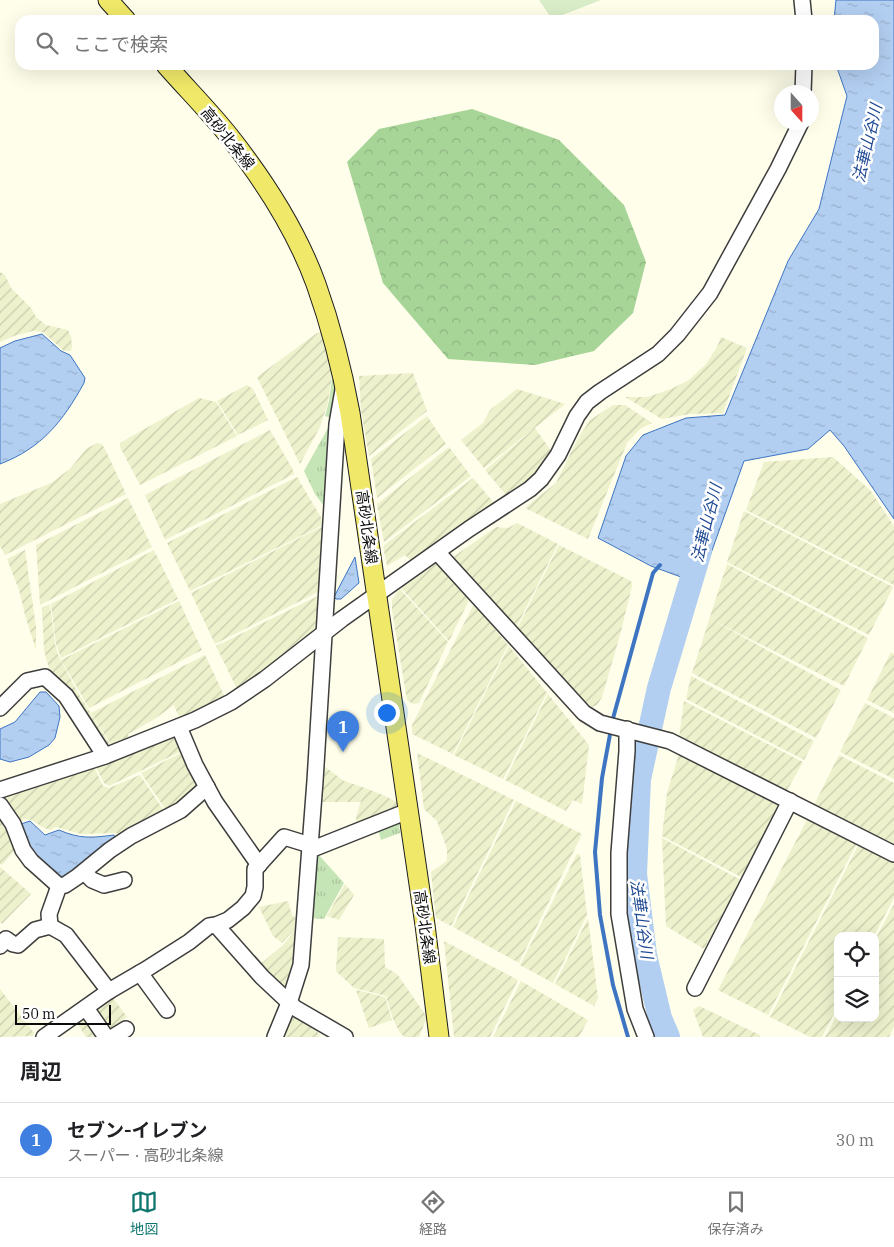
<!DOCTYPE html>
<html lang="ja">
<meta charset="utf-8">
<style>
:root{--surface:#fff;--page:#f2f2f2;--text:#202124;--muted:#757577;--line:#e0e0e0;--accent:#0f766e}
body{margin:0;font-family:"IBM Plex Serif","Noto Sans JP",serif;background:var(--page);color:var(--text)}
.controls{position:absolute;right:15px;bottom:15px;display:grid;overflow:hidden;border-radius:10px;box-shadow:0 5px 20px #0002}
.controls button{width:45px;height:45px;display:grid;place-items:center;padding:0;border:0;border-bottom:1px solid var(--line);background:var(--surface);color:var(--text);font:25px sans-serif}
.compass{position:absolute;left:774px;top:85px;width:45px;height:45px;border-radius:50%;background:var(--surface);box-shadow:0 5px 20px #0002;rotate:159deg}
.scale{position:absolute;left:15px;bottom:12px;width:96px;box-sizing:border-box;padding-left:5px;border:2px solid #0b0b0b;border-top:0;font-size:14px;line-height:18px;white-space:nowrap;color:#0b0b0b;-webkit-text-stroke:4px #fff;paint-order:stroke}
.you{position:absolute;left:386px;top:712px;width:18px;height:18px;margin:-12px;border:4px solid #fff;border-radius:50%;background:#1a73e8;box-shadow:0 0 0 8px #1a73e833}
.badge{display:grid;place-items:center;width:32px;height:32px;border-radius:50%;background:var(--accent);color:#fff;font-size:16px;font-weight:700}
.pin{position:absolute;translate:-50% -41px;filter:drop-shadow(0 1px 2px #0008)}
.pin::after{content:'';position:absolute;top:26px;width:18px;height:15px;background:inherit;clip-path:polygon(0 0,100% 0,50% 100%)}
.list{margin:0;padding:0;list-style:none}
h2{display:flex;justify-content:space-between;align-items:center;height:65px;margin:0;padding:0 20px;font-size:21px}
h2 small{font-size:16px;font-weight:400;color:var(--muted)}
.list li{display:grid;grid-template-columns:32px 1fr auto;gap:15px;align-items:center;box-sizing:border-box;height:75px;padding:0 20px;border-top:1px solid var(--line)}
.list b{display:block;font-size:19px;white-space:nowrap}
.list p{margin:0;font-size:16px;white-space:nowrap;color:var(--muted)}
.list em{font-size:16px;font-style:normal;color:var(--muted)}
.icon{flex:none;width:28px;height:28px;fill:none;stroke:currentColor;stroke-width:2;stroke-linecap:round;stroke-linejoin:round}
.map{position:relative;flex:none;width:894px;height:1037px;overflow:hidden}
.search{position:absolute;background:var(--surface);box-shadow:0 5px 20px #0002;left:15px;right:15px;top:15px;height:55px;display:flex;align-items:center;gap:12px;box-sizing:border-box;padding:0 18px;border-radius:15px;color:var(--muted);font-size:19px}
.sheet{height:140px;background:var(--surface)}
nav{display:flex;justify-content:space-around;align-items:center;box-sizing:border-box;height:70px;border-top:1px solid var(--line);background:var(--surface);font-size:14px;color:var(--muted)}
nav a{display:grid;justify-items:center;gap:2px}
nav .on{color:var(--accent)}
.map>svg:first-child{display:block}
.farmland{fill:url(#farmland-furrows)}
.grass{fill:url(#grass-tufts)}
.forest{fill:url(#forest-crowns)}
.pitch{fill:#d9edc8}
.water{fill:url(#water-ripples);stroke:#3e75c3}
.lines{fill:none;stroke-linecap:round;stroke-linejoin:round}
.stream{stroke:#3e75c3;stroke-width:4}
.river{stroke:#b2cef1;stroke-width:24}
.minor-casing{stroke:#3e3e3e;stroke-width:18}
.major-casing{stroke:#1c1c1c;stroke-width:21}
.minor{stroke:#fff;stroke-width:15}
.major{stroke:#efe868;stroke-width:19}
.labels{text-anchor:middle;dominant-baseline:central;stroke-width:5;stroke-linejoin:round;paint-order:stroke}
.street-label{font-size:15px;fill:#0b0b0b;stroke:#fff}
.water-label{font-size:16px;font-style:italic;fill:#1e4993;stroke:#fff}
</style>
<div class="map">
<svg width="894" height="1037" viewBox="0 0 894 1037">
<defs>
<pattern id="farmland-furrows" width="10" height="10" patternUnits="userSpaceOnUse" patternTransform="scale(1.25)"><rect width="10" height="10" fill="#edf1cc"/><path d="M-1 1l2-2M0 10L10 0M9 11l2-2" fill="none" stroke="#cacdae"/></pattern>
<pattern id="grass-tufts" width="24" height="20" patternUnits="userSpaceOnUse" patternTransform="scale(1.25)"><rect width="24" height="20" fill="#c6e5b7"/><path d="M3 7l-1-3M5 7V3M7 7l1-3M15 17l-1-3M17 17v-4M19 17l1-3" fill="none" stroke="#a9c39c"/></pattern>
<pattern id="forest-crowns" width="20" height="18" patternUnits="userSpaceOnUse" patternTransform="scale(1.25)"><rect width="20" height="18" fill="#a7d497"/><path d="M2 6a3 3 0 1 1 6 0M12 15a3 3 0 1 1 6 0" fill="none" stroke="#8eb581"/></pattern>
<pattern id="water-ripples" width="26" height="14" patternUnits="userSpaceOnUse" patternTransform="scale(1.25)"><rect width="26" height="14" fill="#b2cef1"/><path d="M2 4q2-2 4 0t4 0M15 11q2-2 4 0t4 0" fill="none" stroke="#98b0cd"/></pattern>
</defs>
<rect width="100%" height="100%" fill="#fefeea"/>
<g class="farmland">
<path d="M0,272l5,3 6,13 20,20 5,9 10,8 22,5 3,7 1,9 -1,5h-7l-21,-19 -10,-1 -19,5 -14,6z"/>
<path d="M322,332l12,31 -6,39 -8,25 -20,37 -43,-87 60,-44z"/>
<path d="M721,337l26,11 -24,65 -33,1 -28,5 -37,-22h23l23,-8 18,-9 17,-16 11,-17z"/>
<path d="M413,373l14,38 -58,45 -8,-46 -2,-34z"/>
<path d="M247,385l6,4 15,31 -30,15 -21,-34z"/>
<path d="M517,389l48,15 -81,64 -23,-28 22,-17 7,-13z"/>
<path d="M199,398l17,4 21,34 -97,49 -20,-38v-4z"/>
<path d="M613,405h12l27,18 -12,6 -13,14 -39,96 -63,-31 31,-25 21,-43 13,-20z"/>
<path d="M427,416l19,28 -69,54 -6,-39z"/>
<path d="M535,428l17,24 -16,23 -18,15 -11,6 -22,-26z"/>
<path d="M270,430l22,38 2,6 -129,66 -20,-45z"/>
<path d="M97,443l5,1 4,7 20,43 -121,61 -5,-9v-42l51,-21 19,-14 16,-20z"/>
<path d="M449,447l22,29 -87,66 -7,-38z"/>
<path d="M833,457l37,33 24,36v59l-148,-75 18,-48z"/>
<path d="M297,477l28,47 -135,67 -23,-48z"/>
<path d="M473,478l21,25 -1,5 -82,53 -6,-6 -18,11 -4,-20z"/>
<path d="M128,498l24,49 -112,58 -4,-60z"/>
<path d="M744,511l149,76 -24,48 -142,-73z"/>
<path d="M517,523l41,21 -43,86 -62,-73 43,-30 12,1z"/>
<path d="M325,525l-7,67 -103,52 -24,-51z"/>
<path d="M559,545l72,36 1,5 -12,49 -18,62 -5,8 -5,2 -13,-10 -63,-66z"/>
<path d="M25,550l11,77v23l-11,-35 -6,-25 -12,-31z"/>
<path d="M154,550l24,49 -117,59 -5,-14 -5,-40z"/>
<path d="M437,563l33,35 -21,43 -48,-53z"/>
<path d="M727,564l141,74 -24,48 -132,-66 129,70 -25,48 -124,-65z"/>
<path d="M400,589l48,53 -29,61 -6,1 -6,-4 -15,-90v-10z"/>
<path d="M320,595l-2,34 -64,49 -17,11 -21,-43z"/>
<path d="M179,601l23,49 -113,58 -28,-48z"/>
<path d="M50,604l5,40 3,11 20,38 33,53 -8,-3 -54,-75 -5,-17 -2,-43z"/>
<path d="M474,604l34,41 -55,109 -41,-20v-9z"/>
<path d="M509,646l38,47 -44,86 -49,-24z"/>
<path d="M891,652l3,2v59l-27,-13z"/>
<path d="M205,655l20,42 -43,22 -4,-4 -4,-10 -21,15 -25,14 1,5 -17,7 -21,-33z"/>
<path d="M691,676l123,65 -10,19 -118,-61z"/>
<path d="M548,694l41,51 -7,59 -9,-4 -7,11 -61,-31z"/>
<path d="M684,701l119,61 -17,30 -107,-54z"/>
<path d="M865,703l29,15v61l-54,-27z"/>
<path d="M177,735l7,15 -75,36 -5,-3 -8,-16z"/>
<path d="M185,751l17,34 -34,28 -27,-40z"/>
<path d="M417,753l97,47 -63,126 -15,-8 -5,-46 16,-11v-12l-10,-28 -13,-12z"/>
<path d="M679,754l100,50 -36,74 -81,-42 5,-43z"/>
<path d="M839,755l55,28v63l-81,-39z"/>
<path d="M321,764l23,17 21,7 -5,14h-41z"/>
<path d="M94,767l9,19 6,2 31,-13 26,39 -42,22 -8,-3 -35,1 -25,-7 -6,3 -8,-3 -10,-7 -8,-1 -7,3 -14,-21 1,-6z"/>
<path d="M365,788l18,7 14,7 1,10 -41,15 -1,-10z"/>
<path d="M516,801l66,33 -63,129 -66,-36z"/>
<path d="M0,813l17,30 -3,8 -12,14 -2,-1z"/>
<path d="M808,818l49,25 -89,172 -50,-25z"/>
<path d="M662,838l79,42 -37,69 -38,-23z"/>
<path d="M859,844l35,18v36l-20,38h-36v70l-16,31h-12l-40,-20z"/>
<path d="M577,854l3,1 7,60 -34,68 -33,-18z"/>
<path d="M0,867l31,27 -29,30 -2,-2z"/>
<path d="M345,884l9,11 -15,25 -12,-4z"/>
<path d="M288,901l4,14 7,6 -1,5 -16,17 -9,-7 -14,-29z"/>
<path d="M894,904v122l-5,11h-64l13,-24v5h37v-78z"/>
<path d="M588,918l10,80 -4,8 -39,-22z"/>
<path d="M298,927l-2,33 -10,37 -29,-30 26,-22z"/>
<path d="M338,937l46,2 1,28 12,7 30,43 -8,20h-15l-5,-6 -6,-12 -7,-23 -32,-8 -18,-17z"/>
<path d="M444,941l74,39 -28,57h-36z"/>
<path d="M521,981l67,39 -9,17h-86z"/>
<path d="M0,989l34,44 -1,3 -33,1z"/>
<path d="M356,990l29,7 7,23 -23,8z"/>
<path d="M113,998l14,19 -18,12 -14,-19z"/>
<path d="M699,1006l61,29v2h-57l-10,-27z"/>
<path d="M290,1009l16,11 9,9 5,6 -2,2h-40z"/>
<path d="M83,1014l17,23h-14l-11,-17z"/>
</g>
<g class="grass">
<path d="M334,364l4,22 -5,33 -8,-3 4,-15z"/>
<path d="M332,421l-6,88 -11,-15 -11,-23z"/>
<path d="M398,818l2,15 -19,7 -4,-14z"/>
<path d="M317,853l27,30 -20,36 -14,-1z"/>
</g>
<path class="forest" d="M472,109l87,31 65,65 22,57 -13,51 -39,38 -59,14 -87,-6 -65,-76 -36,-121 32,-33z"/>
<path class="pitch" d="M539,0h62l-49,19z"/>
<g class="water">
<path d="M836,0h58v519l-50,-73 -14,-16 -22,19 -64,12 -44,123 -49,-18 -53,-28 28,-82 17,-21 43,-17 39,-3 63,-154 31,-52 28,-113 -11,-31h38v-45h-40z"/>
<path d="M42,334l19,17 9,4 15,23 -1,5c-21,38 -42,65 -84,81v-116l15,-7z"/>
<path d="M355,557l4,26 -18,16h-5l-2,-2z"/>
<path d="M40,692h6l13,14 1,11 -5,21 -6,7 -20,12 -19,5 -10,-3v-30l15,-7z"/>
<path d="M30,821l15,14 14,-5c21,9 32,8 55,5l2,6 -55,39 -30,-27 -10,-29z"/>
</g>
<g class="lines">
<g class="stream">
<path d="M612,722l41,-149 7,-8"/>
<path d="M611,729l-9,49 -7,74 5,63 13,70 15,52"/>
</g>
<path class="river" d="M668,1037l-8,-19 -15,-63 -10,-81 4,-95 20,-91 41,-137"/>
<g class="minor-casing">
<g id="minor">
<path d="M802,0l2,20"/>
<path d="M803,92l1,-27"/>
<path d="M438,553l146,160 16,10 70,18 224,113"/>
<path d="M0,708l27,-27 18,-4 21,19 39,60"/>
<path d="M179,727l16,38 20,37 44,63"/>
<path d="M627,729v22l-8,102v61l16,95 11,28"/>
<path d="M0,790l105,-34 90,-36 36,-18 34,-23 77,-60 127,-90 61,-40 11,-10 17,-24 19,-39 10,-14 13,-10 58,-38 19,-19 33,-42 68,-124 23,-47"/>
<path d="M0,805l13,19 10,26 8,11 28,25 6,-1 12,-8 33,-27 21,-14 50,-26 26,-23"/>
<path d="M310,850l98,-39"/>
<path d="M84,872l8,8 12,5 20,-5"/>
<path d="M216,925l46,52 33,31 50,29"/>
<path d="M50,926l-1,-12 10,-28"/>
<path d="M0,946l6,-7 7,5 5,1 17,-15 15,-4 16,9 43,56"/>
<path d="M140,973l27,37"/>
<path d="M695,988l95,-187"/>
<path d="M86,1008l20,29"/>
<path d="M44,1037l65,-46 36,-21 44,-28 20,-16 7,-1 12,-5 15,-12 10,-12 2,-9v-18l29,-32 26,8"/>
<path d="M113,1037l13,-8"/>
<path d="M275,1037l14,-34 12,-38 14,-184 22,-357 6,-34"/>
</g>
</g>
<g class="major-casing">
<g id="major">
<path d="M108,0l18,20"/>
<path d="M166,65c21,24 44,47 63,71 34,43 68,96 87,148 15,42 26,85 34,129l75,512 14,112"/>
</g>
</g>
<use href="#minor" class="minor"/>
<use href="#major" class="major"/>
</g>
<g class="labels">
<g class="street-label">
<text transform="translate(228 138) rotate(51)">高砂北条線</text>
<text transform="translate(367 527) rotate(82)">高砂北条線</text>
<text transform="translate(425 927) rotate(82)">高砂北条線</text>
</g>
<g class="water-label">
<text transform="translate(867 143) rotate(-77)">法華山谷川</text>
<text transform="translate(706 523) rotate(-76)">法華山谷川</text>
<text transform="translate(642 919) rotate(82)">法華山谷川</text>
</g>
</g>
</svg>
<div class="controls">
<button><svg class="icon" aria-label="locate" viewBox="0 0 24 24"><circle cx="12" cy="12" r="6"/><path d="M12 2v4M12 18v4M2 12h4M18 12h4"/></svg></button>
<button><svg class="icon" aria-label="layers" viewBox="0 0 24 24"><path d="M12 4l9 5-9 5-9-5zM3 14l9 5 9-5"/></svg></button>
</div>
<svg class="compass" viewBox="-18 -18 36 36"><path d="M0-13l5 13h-10z" fill="#e53935"/><path d="M0 13l5-13h-10z" fill="#757577"/></svg>
<div class="scale">50 m</div>
<div class="you"></div>
<div class="pin badge" style="left:343px;top:752px;background:#3f7fe0">1</div>
<div class="search"><svg class="icon" aria-label="search" viewBox="0 0 24 24"><circle cx="10" cy="10" r="6"/><path d="M15 15l6 6"/></svg>ここで検索</div>
</div>
<section class="sheet">
<h2>周辺<small></small></h2>
<ul class="list">
<li><span class="badge" style="background:#3f7fe0">1</span><div><b>セブン-イレブン</b><p>スーパー · 高砂北条線</p></div><em>30 m</em></li>
</ul>
</section>
<nav>
<a class="on"><svg class="icon" aria-label="map" viewBox="0 0 24 24"><path d="M3 6l6-2 6 2 6-2v14l-6 2-6-2-6 2zM9 4v14M15 6v14"/></svg>地図</a>
<a><svg class="icon" aria-label="directions" viewBox="0 0 24 24"><path d="M12 3l9 9-9 9-9-9zM9 14v-3h6M13 9l2 2-2 2"/></svg>経路</a>
<a><svg class="icon" aria-label="saved" viewBox="0 0 24 24"><path d="M7 4h10v16l-5-4-5 4z"/></svg>保存済み</a>
</nav>
